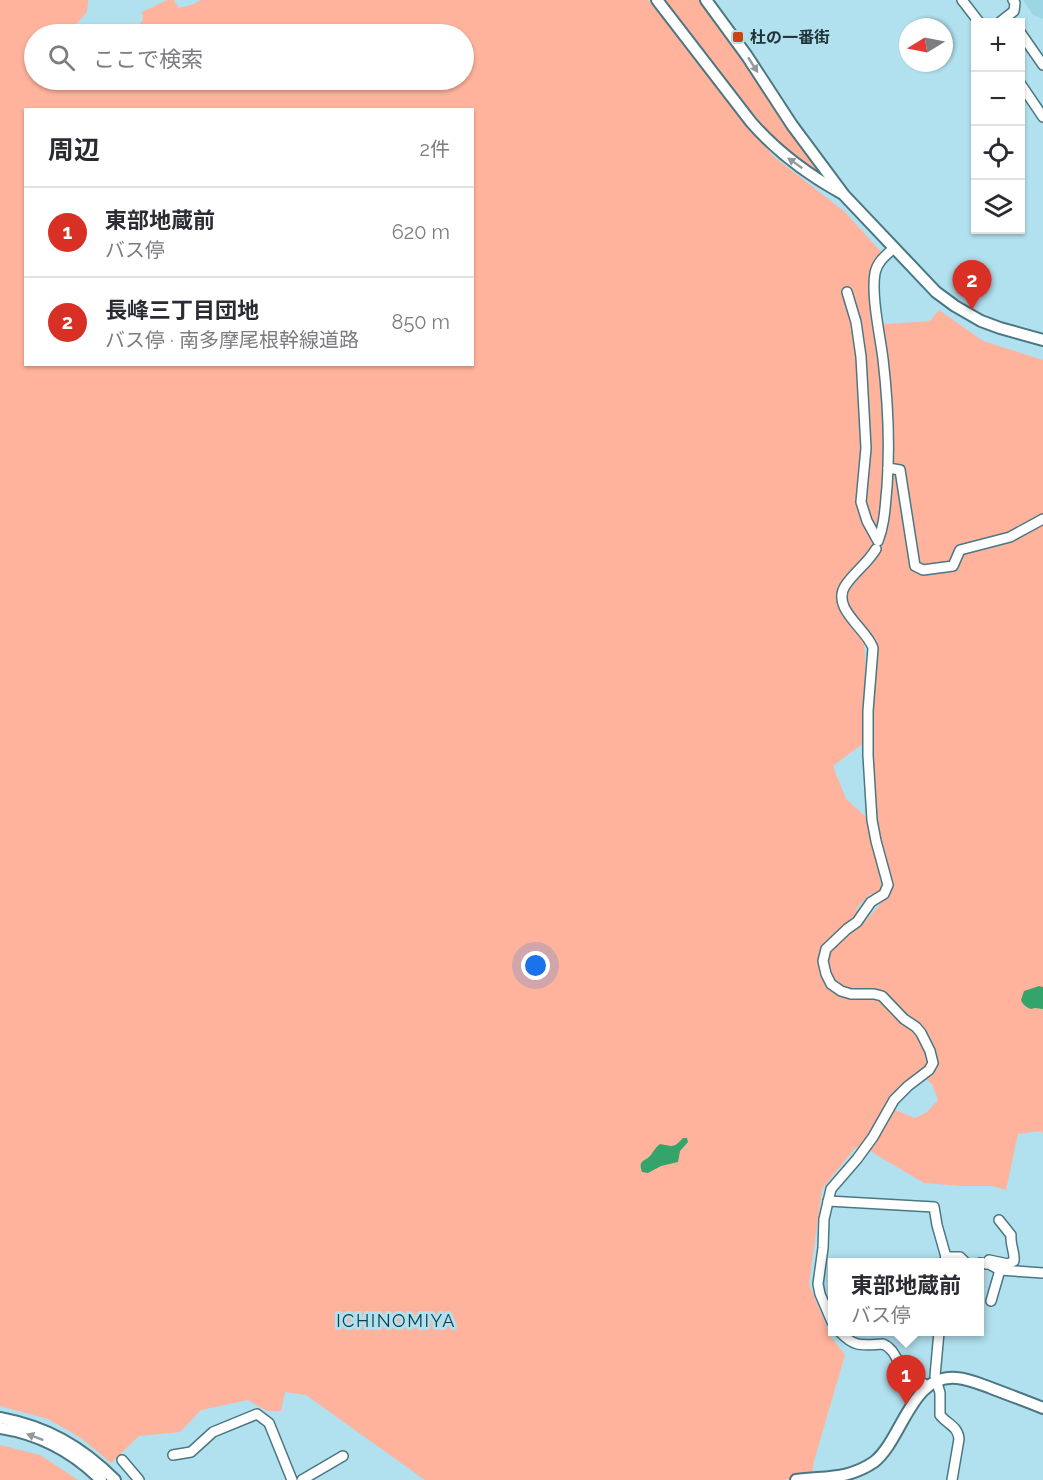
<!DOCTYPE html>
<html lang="ja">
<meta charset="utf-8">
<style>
:root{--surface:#fff;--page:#f7f7f7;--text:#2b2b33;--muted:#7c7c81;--line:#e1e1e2;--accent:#d93025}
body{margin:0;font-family:Raleway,"Noto Sans JP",sans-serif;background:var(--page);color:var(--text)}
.controls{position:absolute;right:18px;top:18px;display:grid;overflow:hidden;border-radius:0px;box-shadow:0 2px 4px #0004}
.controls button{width:54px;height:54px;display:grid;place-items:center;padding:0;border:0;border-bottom:2px solid var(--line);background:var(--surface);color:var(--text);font:30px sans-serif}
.compass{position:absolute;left:899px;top:18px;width:54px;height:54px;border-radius:50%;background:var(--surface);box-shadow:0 2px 4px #0004;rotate:260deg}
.you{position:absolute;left:536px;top:966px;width:21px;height:21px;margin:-15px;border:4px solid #fff;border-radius:50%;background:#1a73e8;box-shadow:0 0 0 9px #1a73e833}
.badge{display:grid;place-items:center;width:39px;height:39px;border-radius:50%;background:var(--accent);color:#fff;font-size:20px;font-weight:700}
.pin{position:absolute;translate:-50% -50px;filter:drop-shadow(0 2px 3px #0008)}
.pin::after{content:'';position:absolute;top:32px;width:21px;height:18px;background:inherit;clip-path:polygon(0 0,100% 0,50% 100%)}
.popup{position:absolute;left:828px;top:1258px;width:156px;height:78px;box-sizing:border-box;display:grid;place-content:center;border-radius:0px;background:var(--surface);filter:drop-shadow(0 2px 4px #0005);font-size:20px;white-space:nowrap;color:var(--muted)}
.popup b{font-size:22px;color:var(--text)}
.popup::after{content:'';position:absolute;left:50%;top:100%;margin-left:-12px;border:12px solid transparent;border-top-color:var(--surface)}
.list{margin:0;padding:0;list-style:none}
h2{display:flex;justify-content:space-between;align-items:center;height:78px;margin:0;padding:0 24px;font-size:26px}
h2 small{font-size:20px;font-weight:400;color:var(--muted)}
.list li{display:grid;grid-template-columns:39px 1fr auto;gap:18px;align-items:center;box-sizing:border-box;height:90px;padding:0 24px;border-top:2px solid var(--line)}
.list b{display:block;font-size:22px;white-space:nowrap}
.list p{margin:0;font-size:20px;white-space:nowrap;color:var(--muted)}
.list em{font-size:20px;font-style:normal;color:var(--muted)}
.icon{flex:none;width:33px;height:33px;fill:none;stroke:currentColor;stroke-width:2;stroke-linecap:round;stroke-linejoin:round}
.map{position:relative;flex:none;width:1043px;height:1480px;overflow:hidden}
.search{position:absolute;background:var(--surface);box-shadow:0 2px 4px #0004;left:24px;top:24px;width:450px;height:66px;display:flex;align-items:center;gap:15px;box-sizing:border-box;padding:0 21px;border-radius:33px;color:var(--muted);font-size:22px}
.panel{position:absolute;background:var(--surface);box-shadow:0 2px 4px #0004;left:24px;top:108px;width:450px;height:258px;border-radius:0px}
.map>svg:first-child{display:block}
.built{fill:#9cd6e5}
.green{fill:#ffb39c;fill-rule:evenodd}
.water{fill:#35a46b}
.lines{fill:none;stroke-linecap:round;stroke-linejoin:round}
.minor-casing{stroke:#4b7783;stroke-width:12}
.major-casing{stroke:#4b7783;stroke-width:14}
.minor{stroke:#fff;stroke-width:9}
.major{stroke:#fff;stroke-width:10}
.oneway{fill:#90999c}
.poi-dot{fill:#cb4316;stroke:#b1e0ee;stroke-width:2}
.labels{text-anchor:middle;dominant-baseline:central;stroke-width:6;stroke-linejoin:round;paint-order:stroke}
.poi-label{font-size:16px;font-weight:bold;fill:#203338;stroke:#b1e0ee;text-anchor:start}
.neighbourhood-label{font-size:18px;letter-spacing:1.5px;fill:#0d3d48;stroke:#b1e0ee}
</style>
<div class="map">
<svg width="1043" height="1480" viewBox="0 0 1043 1480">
<rect width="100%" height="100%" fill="#b1e0ee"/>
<path class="built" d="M1023,0h20v19l-10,-4z"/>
<g class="green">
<path d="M0,0h88l-1,12 -20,22h-33v46h15l5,4 8,1 13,-5h389v-46h-333l12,-14 -1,-8 25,-12h7l5,8 15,-4 7,-4h447l125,156 72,56 38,42 -6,7 -2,64 55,-4 9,-11 44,31 60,19v774l-2,-3 -23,3 -12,56 -14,-4h-31l-37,-3 -54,-32 -14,-4 -34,42 -13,95 22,53 14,18 -31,106 -2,15h-11l-18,4h-358l-119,-85 -21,-3 -4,19h-14l-19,-11 -47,10 -21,22 -41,4 -28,27 -30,-25 -33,-19 -48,-13zM26,110h446v254h-446zM868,631l9,10 -5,103 3,74 18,70 -27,33 -10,-12 14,-15h5l7,-3 -1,-8 -15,-66 -20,-18 -13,-33 32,-24 1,-61 -2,-41zM926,1079l6,5 6,16 -11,12 -12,6 -30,-12 5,-7 18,-18z"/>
<path d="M661,0h41l127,177 -4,4 -50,-37z"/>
<path d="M0,1445l40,10 38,25h-78z"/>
</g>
<g class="water">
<path d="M1039,986l4,1v22l-8,-1 -4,1c-5,-2 -8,-4 -10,-9l3,-9z"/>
<path d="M683,1138h4l1,4 -8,9 -2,11 -17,4 -13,7 -6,-1c-4,-12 2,-10 8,-16 4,-5 5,-8 10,-12 13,2 13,5 23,-6z"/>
</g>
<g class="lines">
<g class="minor-casing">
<g id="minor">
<path d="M962,0l17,22"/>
<path d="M1000,22l14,-11 1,-8 -2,-3"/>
<path d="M1020,32l23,33"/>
<path d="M1020,83l23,34"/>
<path d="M847,292l9,30 5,35 5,91 -5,54 6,19 11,20c7,-18 7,-35 9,-54 3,-42 1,-85 -4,-128 -3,-24 -12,-63 -8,-86 2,-11 11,-18 19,-25"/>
<path d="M888,468l12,2 15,96 8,4 30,-4 7,-16 50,-13 33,-18"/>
<path d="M828,1201l106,6 3,18 9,32 -2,5"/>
<path d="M946,1257h14l5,5"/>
<path d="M980,1263l9,1 11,6 43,3"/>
<path d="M986,1264l3,-4 19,4 6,-3c1,-9 -4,-16 -3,-26l-12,-15"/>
<path d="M991,1301l9,-31"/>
<path d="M832,1322l-12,-28 -2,-10 5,-36 1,-29 7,-30 26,-30 16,-22 21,-37 14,-14 21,-16 4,-7 -3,-12 -9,-18 -5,-6 -12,-8 -22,-23 -8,-2h-23l-10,-3 -10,-7 -5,-10 -3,-13 3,-12 21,-20 10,-7 14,-20 13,-8 4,-9 -12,-44 -4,-21 -4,-65v-44l5,-63c-6,-19 -42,-39 -28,-62 9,-14 23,-23 31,-37"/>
<path d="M840,1332c15,16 22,13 43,12 12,5 13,17 21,26 6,7 16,11 24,16"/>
<path d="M939,1332l-4,44 5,17v22c7,9 18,11 19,24l-7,41"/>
<path d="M173,1455l18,-3 22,-20 44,-18 12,9 23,57"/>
<path d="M122,1460l17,20"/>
<path d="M302,1480l41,-24"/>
</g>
</g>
<g class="major-casing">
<g id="major">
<path d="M657,0l94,122c26,30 56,52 90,71"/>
<path d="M706,0l41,56 45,69 52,70 92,97 19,14 26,15 19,7 43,12"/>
<path d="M0,1418c47,9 81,28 115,62"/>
<path d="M0,1428c39,6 73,24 101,52"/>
<path d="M796,1480c30,-4 51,0 78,-18 29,-23 37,-89 83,-84 12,1 23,6 34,10 18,7 35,13 52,20"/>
</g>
</g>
<use href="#minor" class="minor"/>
<use href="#major" class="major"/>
</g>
<defs><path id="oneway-solid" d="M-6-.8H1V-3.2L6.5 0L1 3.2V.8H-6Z" transform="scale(1.5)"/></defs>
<g class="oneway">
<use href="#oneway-solid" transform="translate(753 65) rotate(57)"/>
<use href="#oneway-solid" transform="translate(795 163) rotate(-145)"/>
<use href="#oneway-solid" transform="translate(35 1437) rotate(-159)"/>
</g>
<rect class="poi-dot" x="732" y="31" width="12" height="12" rx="3"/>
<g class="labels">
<g class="poi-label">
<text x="750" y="37">杜の一番街</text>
</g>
<g class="neighbourhood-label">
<text x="396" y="1320">ICHINOMIYA</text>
</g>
</g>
</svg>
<div class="controls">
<button>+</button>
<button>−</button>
<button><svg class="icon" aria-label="locate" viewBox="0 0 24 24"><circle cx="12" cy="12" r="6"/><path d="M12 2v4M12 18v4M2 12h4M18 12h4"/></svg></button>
<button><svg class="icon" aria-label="layers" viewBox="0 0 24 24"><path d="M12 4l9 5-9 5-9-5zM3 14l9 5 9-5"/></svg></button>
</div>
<svg class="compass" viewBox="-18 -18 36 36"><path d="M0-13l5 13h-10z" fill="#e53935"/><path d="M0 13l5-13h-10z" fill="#7c7c81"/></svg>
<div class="you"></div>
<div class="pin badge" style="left:906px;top:1405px">1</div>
<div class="popup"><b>東部地蔵前</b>バス停</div>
<div class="pin badge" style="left:972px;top:310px">2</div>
<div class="search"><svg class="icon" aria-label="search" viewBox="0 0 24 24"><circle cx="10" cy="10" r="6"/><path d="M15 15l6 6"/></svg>ここで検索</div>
<section class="panel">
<h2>周辺<small>2件</small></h2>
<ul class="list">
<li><span class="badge">1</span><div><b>東部地蔵前</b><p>バス停</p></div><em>620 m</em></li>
<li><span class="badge">2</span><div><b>長峰三丁目団地</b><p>バス停 · 南多摩尾根幹線道路</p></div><em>850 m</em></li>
</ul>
</section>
</div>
